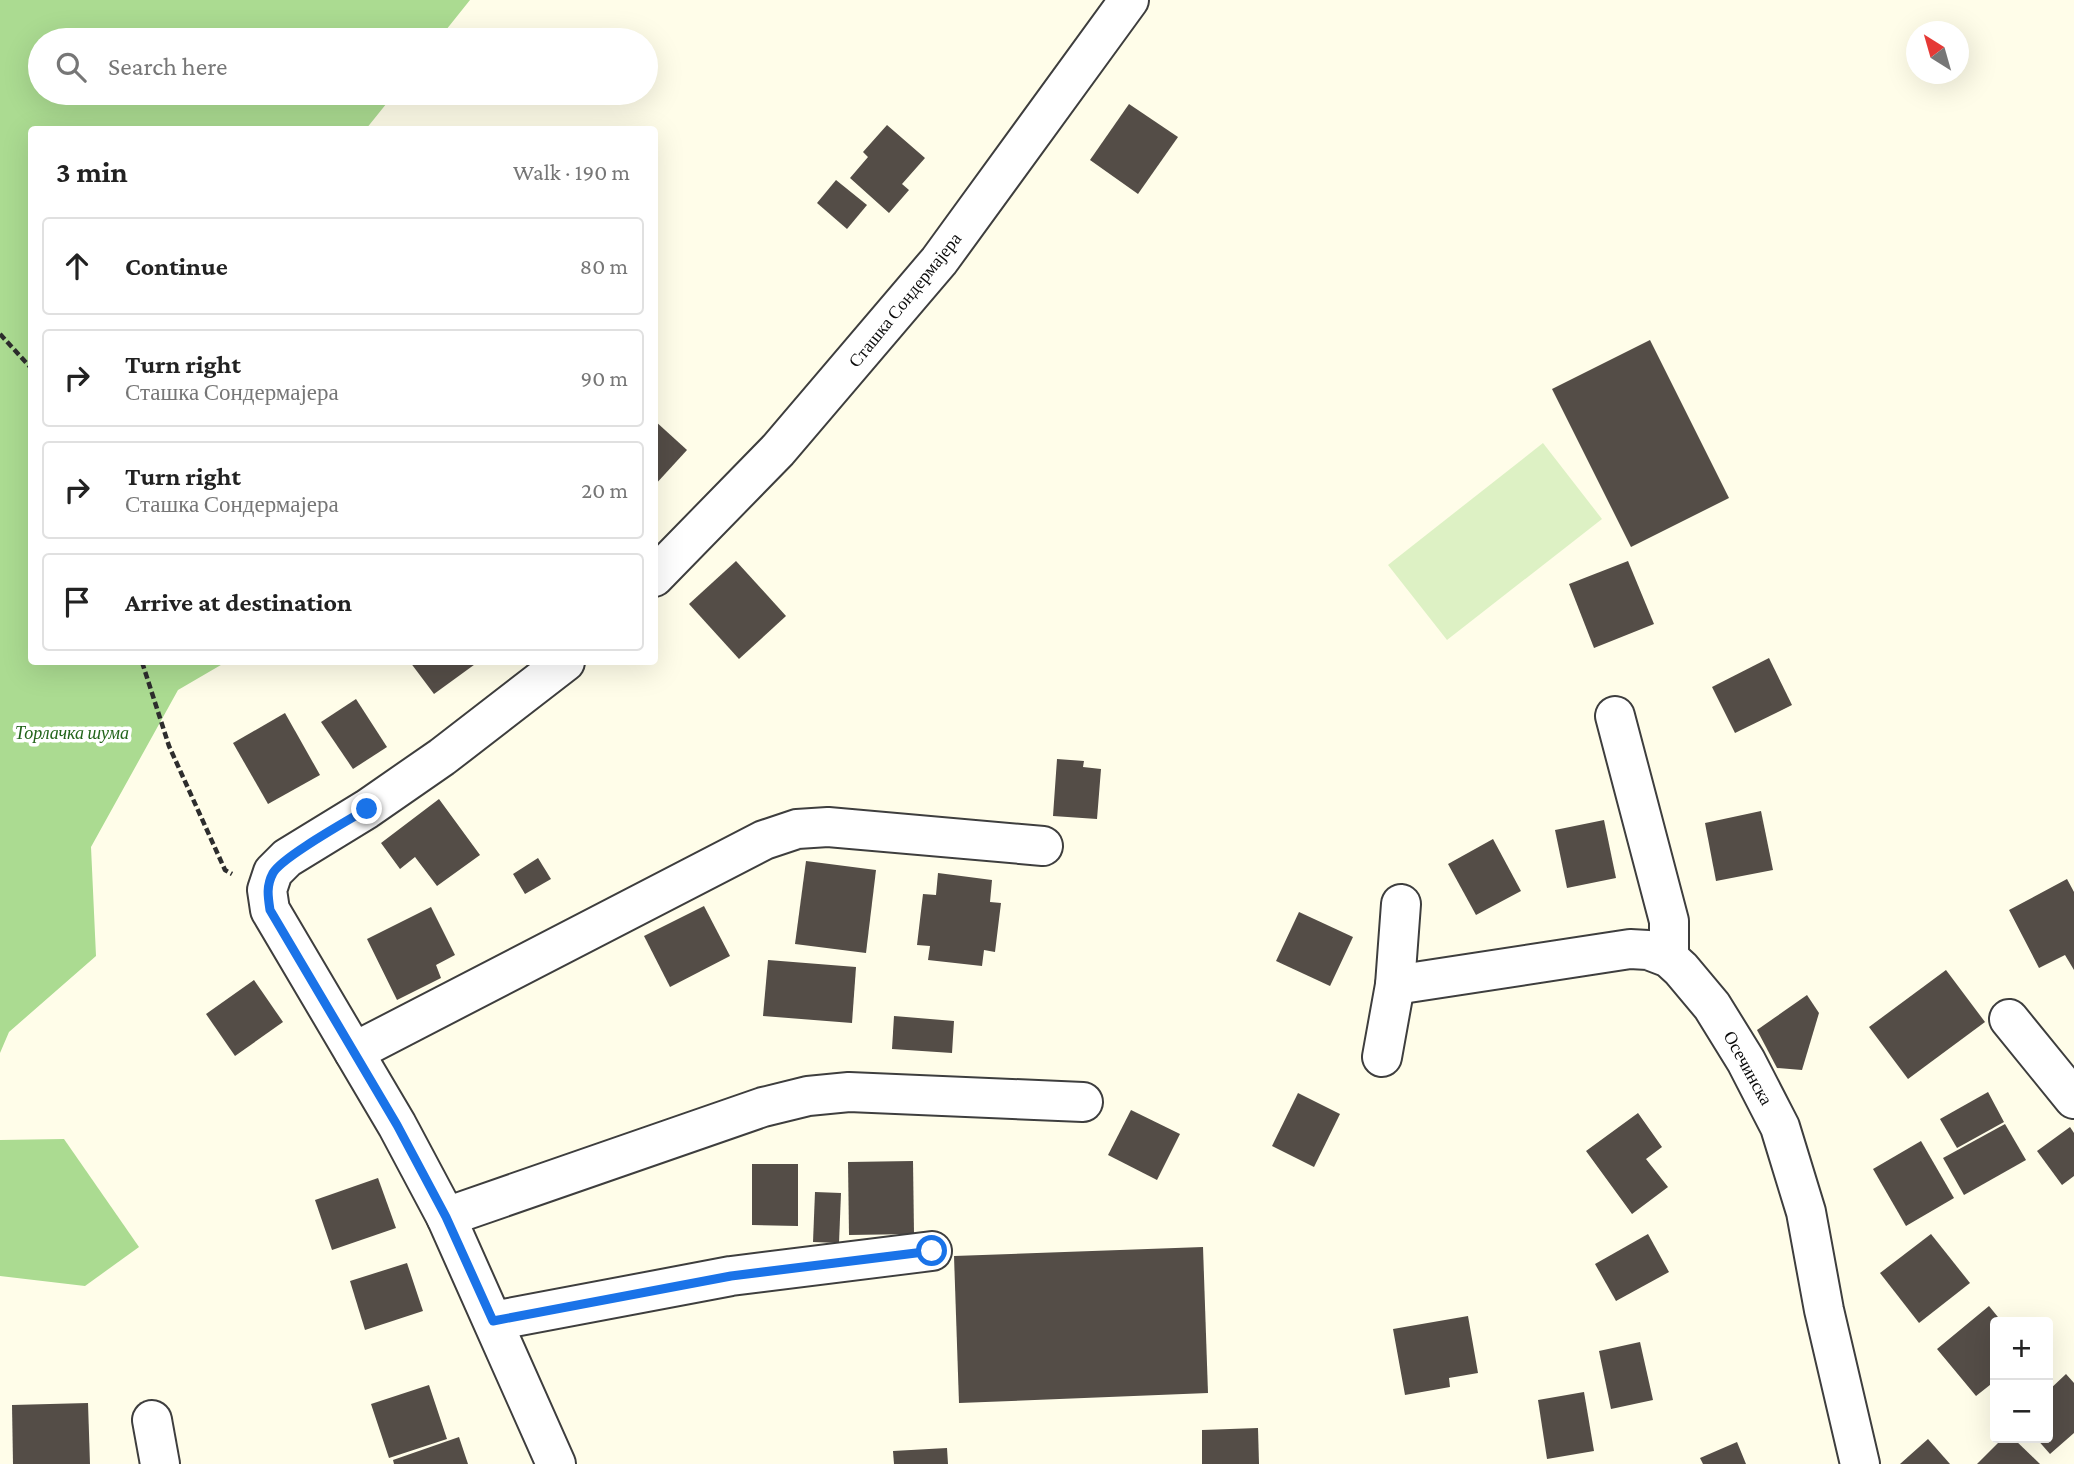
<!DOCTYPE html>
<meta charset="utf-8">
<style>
:root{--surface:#fff;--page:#f2f2f2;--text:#222;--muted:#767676;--line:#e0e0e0}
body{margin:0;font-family:"Crimson Pro",serif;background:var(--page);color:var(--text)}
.controls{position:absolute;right:21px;bottom:21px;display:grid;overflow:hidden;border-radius:7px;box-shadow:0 7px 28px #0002}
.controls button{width:63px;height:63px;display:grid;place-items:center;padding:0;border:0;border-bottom:2px solid var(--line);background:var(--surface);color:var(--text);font:35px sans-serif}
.compass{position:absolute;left:1906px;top:21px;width:63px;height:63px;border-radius:50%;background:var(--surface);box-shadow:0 7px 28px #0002;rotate:323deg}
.stop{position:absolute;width:21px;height:21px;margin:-16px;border:5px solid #1a73e8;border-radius:50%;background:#fff}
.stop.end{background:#1a73e8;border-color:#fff;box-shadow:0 2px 7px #0008}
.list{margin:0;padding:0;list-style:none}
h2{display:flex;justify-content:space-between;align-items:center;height:91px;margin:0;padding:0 28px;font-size:30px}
h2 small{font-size:23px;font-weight:400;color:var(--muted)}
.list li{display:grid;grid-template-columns:46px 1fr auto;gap:21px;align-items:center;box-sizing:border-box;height:98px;margin:0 14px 14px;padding:0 14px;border:2px solid var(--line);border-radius:7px}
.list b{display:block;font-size:26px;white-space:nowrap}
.list p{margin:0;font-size:23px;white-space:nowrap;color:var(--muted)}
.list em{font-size:23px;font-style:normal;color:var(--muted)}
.icon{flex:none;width:38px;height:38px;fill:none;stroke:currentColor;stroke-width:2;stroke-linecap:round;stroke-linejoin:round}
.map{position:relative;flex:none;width:2074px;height:1464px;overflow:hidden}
.search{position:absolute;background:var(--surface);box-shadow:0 7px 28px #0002;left:28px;top:28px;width:630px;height:77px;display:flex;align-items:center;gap:18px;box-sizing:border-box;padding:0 24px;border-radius:38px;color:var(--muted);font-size:26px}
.panel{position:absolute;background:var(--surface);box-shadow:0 7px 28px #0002;left:28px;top:126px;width:630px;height:539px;border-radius:7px}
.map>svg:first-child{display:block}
.forest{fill:#abdb91}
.pitch{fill:#ddf1c4}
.building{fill:#544d47}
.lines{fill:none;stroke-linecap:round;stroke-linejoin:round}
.minor-casing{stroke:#3e3e3e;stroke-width:42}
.path{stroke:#2d2d2d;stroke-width:4.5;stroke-dasharray:7 3.5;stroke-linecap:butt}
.minor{stroke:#fff;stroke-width:38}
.route{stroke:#1a73e8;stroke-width:9}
.labels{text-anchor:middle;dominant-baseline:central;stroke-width:7;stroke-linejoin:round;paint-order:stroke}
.street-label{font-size:18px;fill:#0b0b0b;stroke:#fff}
.park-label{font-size:18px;font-style:italic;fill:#22641a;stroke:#fff}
</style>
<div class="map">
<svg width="2074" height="1464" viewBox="0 0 2074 1464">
<rect width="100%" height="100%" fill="#fffde9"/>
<g class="forest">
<path d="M0,0h470l-32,40h-398v53h355l-29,36 -334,1v532h194l-48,28 -87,157 5,109 -87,76 -9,21z"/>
<path d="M64,1139l75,108 -54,39 -85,-10v-136z"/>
</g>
<path class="pitch" d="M1543,443l59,76 -155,121 -59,-75z"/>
<g class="building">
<path d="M1129,104l49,33 -40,57 -48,-34z"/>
<path d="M887,125l38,33 -23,26 7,6 -20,23 -39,-35 18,-21 -5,-5z"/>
<path d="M836,180l31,25 -20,24 -30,-26z"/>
<path d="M1650,340l79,158 -98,49 -79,-158z"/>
<path d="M654,420l33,30 -33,36z"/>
<path d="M736,561l50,55 -47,43 -50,-55z"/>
<path d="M1628,561l26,63 -60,24 -25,-64z"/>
<path d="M1769,658l23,47 -57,28 -23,-46z"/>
<path d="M410,662h68l-44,32z"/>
<path d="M356,699l31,48 -34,22 -32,-47z"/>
<path d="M285,713l35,62 -52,29 -35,-61z"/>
<path d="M1057,759l27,2 -1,6 18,2 -4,50 -44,-3z"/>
<path d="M439,799l41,56 -43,31 -22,-29 -15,12 -19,-26z"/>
<path d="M1761,811l12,59 -57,11 -11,-58z"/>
<path d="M1604,820l12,58 -49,10 -12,-58z"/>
<path d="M1493,839l28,52 -45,24 -28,-51z"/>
<path d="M538,858l13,21 -26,15 -12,-20z"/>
<path d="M806,861l70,9 -10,83 -71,-9z"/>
<path d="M938,873l54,7 -2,22 11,1 -6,49 -11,-2 -2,16 -54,-6 2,-14 -13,-1 6,-51 13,1z"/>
<path d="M2067,879l7,13v78l-9,-15 -26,13 -30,-58z"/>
<path d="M704,906l26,50 -60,31 -26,-51z"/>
<path d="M431,907l24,48 -19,10 5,13 -44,22 -30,-61z"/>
<path d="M1299,912l54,25 -23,49 -54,-25z"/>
<path d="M768,960l88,7 -4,56 -89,-7z"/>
<path d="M1946,970l39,52 -77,57 -39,-52z"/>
<path d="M254,980l29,42 -48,34 -29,-42z"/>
<path d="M1807,995l12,18 -17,57 -25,-2 -20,-38z"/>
<path d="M894,1016l60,5 -2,32 -60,-4z"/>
<path d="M1988,1092l16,30 -47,26 -17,-29z"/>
<path d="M1298,1093l42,21 -26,53 -42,-21z"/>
<path d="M1131,1110l49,24 -23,46 -49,-25z"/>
<path d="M1638,1113l24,34 -16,12 22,28 -36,27 -46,-63z"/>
<path d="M2005,1124l21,36 -62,35 -21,-37z"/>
<path d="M2070,1127l4,6v43l-12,9 -25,-34z"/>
<path d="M1921,1141l33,57 -48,28 -33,-57z"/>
<path d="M913,1161l1,73 -65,1 -1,-73z"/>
<path d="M752,1164h46v62l-46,-1z"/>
<path d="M378,1178l18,50 -64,22 -17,-50z"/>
<path d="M815,1192l26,1 -2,50 -26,-1z"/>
<path d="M1648,1234l21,38 -53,29 -21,-37z"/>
<path d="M1931,1234l39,49 -51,40 -39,-50z"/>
<path d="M1203,1247l5,146 -249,10 -5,-147z"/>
<path d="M407,1263l16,48 -58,19 -15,-49z"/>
<path d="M1989,1306l13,16h-7v59l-19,15 -39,-47z"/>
<path d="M1468,1316l10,57 -29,5 1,9 -45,8 -12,-66z"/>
<path d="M1640,1342l13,58 -42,9 -12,-58z"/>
<path d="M2066,1374l8,9v50l-24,21 -14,-16h12v-47z"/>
<path d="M429,1385l18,54 -58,19 -18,-54z"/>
<path d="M1584,1392l10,59 -47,8 -9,-59z"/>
<path d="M88,1403l2,61h-77l-1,-59z"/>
<path d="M1258,1428l1,36h-57v-34z"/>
<path d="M459,1437l9,27h-74l-1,-4z"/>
<path d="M2003,1438h10l27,26h-63z"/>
<path d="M1928,1439l22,25h-50z"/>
<path d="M1737,1442l9,22h-43l-3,-6z"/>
<path d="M947,1448l1,16h-54l-1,-13z"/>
</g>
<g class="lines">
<g class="minor-casing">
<g id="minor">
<path d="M654,577l124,-127 161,-189 190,-261"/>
<path d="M1615,716l54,205v37"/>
<path d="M1395,985l235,-36 18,1 21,8 12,11 31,37 34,55 34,66 26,85 18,98 36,154"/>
<path d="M2009,1019l65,80"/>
<path d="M354,1052l410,-212 33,-11 31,-2 215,19"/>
<path d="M1382,1057l13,-72 6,-81"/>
<path d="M446,1217l317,-110 45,-11 41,-4 234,10"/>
<path d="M493,1321l238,-45 201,-25"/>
<path d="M152,1420l8,44"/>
<path d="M556,1464l-110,-247 -49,-92 -127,-215 -3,-20 6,-18 14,-14 80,-49 75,-52 123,-95"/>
</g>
</g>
<g class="path">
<path d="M0,334l32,35"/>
<path d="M142,662l27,84 56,124 7,4"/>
</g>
<use href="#minor" class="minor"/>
</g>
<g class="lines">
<path class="route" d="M367,809c-20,12 -85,48 -94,64 -7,13 -5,24 -3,37l127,215 49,92 47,104 238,-45 201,-25"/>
</g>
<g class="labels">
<g class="street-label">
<text transform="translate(905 300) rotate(-51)">Сташка Сондермајера</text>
<text transform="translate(1748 1068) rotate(61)">Осечинска</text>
</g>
<g class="park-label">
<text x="72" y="733">Торлачка шума</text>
</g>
</g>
</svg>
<div class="controls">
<button>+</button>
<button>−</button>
</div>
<svg class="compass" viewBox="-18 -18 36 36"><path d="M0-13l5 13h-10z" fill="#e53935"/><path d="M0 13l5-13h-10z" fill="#767676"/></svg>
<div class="stop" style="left:932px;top:1251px"></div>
<div class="stop end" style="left:367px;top:809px"></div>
<div class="search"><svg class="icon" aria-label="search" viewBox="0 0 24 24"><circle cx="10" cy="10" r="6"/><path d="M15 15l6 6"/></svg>Search here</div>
<section class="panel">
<h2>3 min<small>Walk · 190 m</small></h2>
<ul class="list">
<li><svg class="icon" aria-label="ahead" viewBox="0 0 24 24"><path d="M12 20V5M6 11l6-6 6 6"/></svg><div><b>Continue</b></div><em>80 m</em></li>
<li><svg class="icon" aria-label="right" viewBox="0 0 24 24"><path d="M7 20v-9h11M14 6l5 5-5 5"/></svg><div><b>Turn right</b><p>Сташка Сондермајера</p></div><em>90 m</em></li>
<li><svg class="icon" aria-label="right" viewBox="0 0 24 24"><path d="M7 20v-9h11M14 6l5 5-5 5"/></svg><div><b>Turn right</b><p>Сташка Сондермајера</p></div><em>20 m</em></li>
<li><svg class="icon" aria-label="arrive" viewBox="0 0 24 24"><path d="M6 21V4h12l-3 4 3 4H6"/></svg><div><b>Arrive at destination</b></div></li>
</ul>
</section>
</div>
